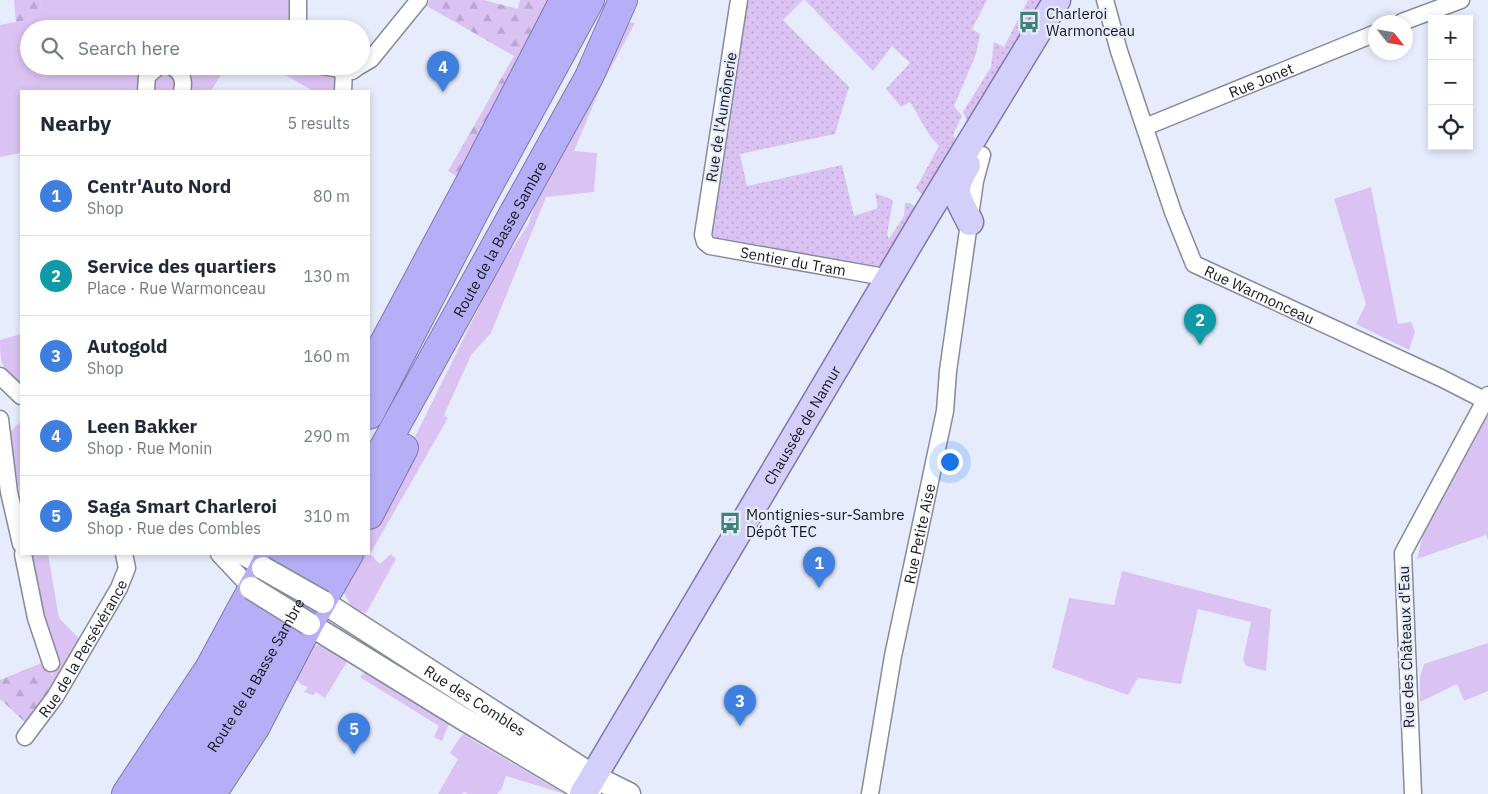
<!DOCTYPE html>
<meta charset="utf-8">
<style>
:root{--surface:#fff;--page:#f2f2f3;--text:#1f2937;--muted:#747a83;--line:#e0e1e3;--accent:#3f8377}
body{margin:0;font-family:"IBM Plex Sans",sans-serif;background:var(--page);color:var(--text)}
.controls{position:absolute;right:15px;top:15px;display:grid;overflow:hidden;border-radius:0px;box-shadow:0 2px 8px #0003}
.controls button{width:45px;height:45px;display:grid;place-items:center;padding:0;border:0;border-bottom:1px solid var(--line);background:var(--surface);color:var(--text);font:25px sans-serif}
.compass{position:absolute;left:1368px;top:15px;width:45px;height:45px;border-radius:50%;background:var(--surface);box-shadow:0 2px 8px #0003;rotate:121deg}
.you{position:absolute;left:949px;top:461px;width:18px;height:18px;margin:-12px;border:4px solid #fff;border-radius:50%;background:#1a73e8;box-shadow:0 0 0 8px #1a73e833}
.badge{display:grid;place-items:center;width:32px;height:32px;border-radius:50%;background:var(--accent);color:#fff;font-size:16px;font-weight:700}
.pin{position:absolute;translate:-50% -41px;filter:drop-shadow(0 1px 2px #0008)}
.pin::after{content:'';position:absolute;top:26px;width:18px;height:15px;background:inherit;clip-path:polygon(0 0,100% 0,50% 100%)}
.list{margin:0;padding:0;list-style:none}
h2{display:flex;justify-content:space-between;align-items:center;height:65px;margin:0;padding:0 20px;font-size:21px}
h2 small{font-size:16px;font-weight:400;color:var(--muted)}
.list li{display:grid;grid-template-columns:32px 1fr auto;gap:15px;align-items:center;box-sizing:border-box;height:80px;padding:0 20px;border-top:1px solid var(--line)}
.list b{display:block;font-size:19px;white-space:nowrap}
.list p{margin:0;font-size:16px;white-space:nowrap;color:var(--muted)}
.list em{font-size:16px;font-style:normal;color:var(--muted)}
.icon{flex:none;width:28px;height:28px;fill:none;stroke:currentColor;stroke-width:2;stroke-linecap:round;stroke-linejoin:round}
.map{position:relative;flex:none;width:1488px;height:794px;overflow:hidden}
.search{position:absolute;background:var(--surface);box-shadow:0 2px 8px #0003;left:20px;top:20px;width:350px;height:55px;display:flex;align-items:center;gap:12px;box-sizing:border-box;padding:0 18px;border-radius:28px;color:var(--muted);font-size:19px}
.panel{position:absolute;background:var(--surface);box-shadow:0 2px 8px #0003;left:20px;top:90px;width:350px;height:465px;border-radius:0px}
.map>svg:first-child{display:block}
.green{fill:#dac2f3}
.forest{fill:url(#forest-firs)}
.park{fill:url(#park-dots)}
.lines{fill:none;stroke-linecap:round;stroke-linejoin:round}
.street-casing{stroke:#868b9a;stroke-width:19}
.secondary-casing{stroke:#868b9a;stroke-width:25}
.primary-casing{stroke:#7e79aa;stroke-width:29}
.highway-casing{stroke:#7e79aa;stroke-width:30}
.street{stroke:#fff;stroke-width:16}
.secondary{stroke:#fff;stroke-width:22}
.primary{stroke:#d3cefa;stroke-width:26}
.highway{stroke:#b6aef6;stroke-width:28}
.secondary-bridge-casing{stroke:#868b9a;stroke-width:25;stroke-linecap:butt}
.secondary-bridge{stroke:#fff;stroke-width:22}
.labels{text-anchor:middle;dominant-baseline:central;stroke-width:4.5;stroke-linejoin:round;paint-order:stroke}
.poi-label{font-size:15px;fill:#15171d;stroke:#e6ecfc;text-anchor:start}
.street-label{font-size:15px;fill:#15171d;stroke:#e6ecfc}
</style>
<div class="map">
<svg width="1488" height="794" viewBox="0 0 1488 794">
<defs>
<pattern id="forest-firs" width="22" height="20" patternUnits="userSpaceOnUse" patternTransform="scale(1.25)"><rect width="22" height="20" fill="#dac2f3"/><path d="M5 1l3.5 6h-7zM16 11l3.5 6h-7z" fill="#baa6d0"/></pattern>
<pattern id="park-dots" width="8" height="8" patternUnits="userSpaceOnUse" patternTransform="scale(1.25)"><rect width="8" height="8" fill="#dac2f3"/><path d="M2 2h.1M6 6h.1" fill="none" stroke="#baa6d0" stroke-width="1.8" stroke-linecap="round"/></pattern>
</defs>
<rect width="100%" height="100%" fill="#e6ecfc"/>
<g class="green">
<path d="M42,0h256v29h-269v37h197l-15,25h-190v62l-21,4v-132l36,-7z"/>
<path d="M627,22l8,1 -33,61 -28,67 23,2 -3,39 -48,5 -55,136 -20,22 -27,60 4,3 -78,136 10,10 11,-10 5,5 -30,54 -13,-4 -15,-26 17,-29h14v-24l126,-255 33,-50 17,-51z"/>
<path d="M270,66h49l18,11 2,14h-26z"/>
<path d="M1371,187l27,137 13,-2 4,10 -6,18 -53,-26 10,-20 -32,-105z"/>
<path d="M21,334v54c-18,-20 -21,-20 -21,-48z"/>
<path d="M1488,416v123l-2,-4 -69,24 7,-28 58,-112z"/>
<path d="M21,421v79l-12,-67z"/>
<path d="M31,554h17l11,64 21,22 -25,41 -3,-5 7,-15 -18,-41z"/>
<path d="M1122,571l149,38 -5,62 -20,-5 -3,-6 8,-38 -53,-13 -17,75 -43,-6 -10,17 -76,-27 17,-70 45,7z"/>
<path d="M1488,643v48l-24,10 -7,-17 -37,18v-25l4,-13z"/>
<path d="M316,645l19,3 13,12 -23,38 -9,-6 -3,3 -9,-3 4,-5 -6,-2 -10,-9 17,-28z"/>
<path d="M365,672l84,52 -7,17 -8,-4 5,-11 -79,-49z"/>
<path d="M466,733l5,6 94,55 -59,-18 -4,12 -5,6h-29l-4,-2 -2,2h-24l20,-35 -8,-6 11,-17z"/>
</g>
<g class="forest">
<path d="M14,0h28l-6,18 -20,4z"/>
<path d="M430,0h54l34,9 2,-9h38l-94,181 -16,-10 66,-115 -87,-50z"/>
<path d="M44,662l11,19 -29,42 -26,-24v-19z"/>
</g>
<g class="park">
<path d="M745,0h58l-20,20 66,67 -14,47 -95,20 7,32 95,-21 12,51 24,-8 -3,-15 18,7 -6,34 2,5 15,-23 1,-13h5l8,6 -36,64 -164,-30 -4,-5 -2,-7z"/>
<path d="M805,0h182l-15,29 8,5 -4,20 -22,52 8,10 -9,19 8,11 -35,53 -10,-11 23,-42 -9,-10 -20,-34 -9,5 -15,-18 24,-26 -18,-17 -19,25z"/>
<path d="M1028,0h17l-75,126 -7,-14 28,-45 3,-25 10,5z"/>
</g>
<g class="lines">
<g class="street-casing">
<g id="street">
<path d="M298,0v29"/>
<path id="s1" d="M739,0l-36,235 2,7 5,4 180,32"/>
<path id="s2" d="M1105,0l14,51 54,161 21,52 247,114 47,24"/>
<path d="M1402,22l59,-22"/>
<path d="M361,65l10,-6 48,-59"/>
<path d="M170,66c11,4 15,14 12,25"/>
<path d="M322,66l30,5 7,-5"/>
<path d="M146,91l1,-15 12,-10"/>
<path d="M343,91l1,-21"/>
<path id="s3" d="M1145,127l231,-94"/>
<path d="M0,376l21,20"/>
<path d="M0,419l9,73 12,52"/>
<path d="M23,554l13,64 15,45"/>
<path d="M219,554l32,34"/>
<path d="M238,554l25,14"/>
<path id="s4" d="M25,737l30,-40 64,-109 8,-20 -3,-14"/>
<path id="s5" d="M870,794l23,-138 52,-245 3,-40 27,-190 7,-26"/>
<path d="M1413,794l-10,-241 85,-158"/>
</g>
</g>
<g class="secondary-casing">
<g id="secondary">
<path id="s6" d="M323,602l270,174 36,18"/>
<path d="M309,624l153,94 128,76"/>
</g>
</g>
<g class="primary-casing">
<g id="primary">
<path d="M967,165c-17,28 -10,30 3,57"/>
<path id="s7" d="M583,794l342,-577 132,-217"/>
</g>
</g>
<g class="highway-casing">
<g id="highway">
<path d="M369,371l101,-189 94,-182"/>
<path d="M369,415l108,-208 113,-207"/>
<path id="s8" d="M369,474l220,-397 34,-77"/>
<path d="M369,515l35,-67"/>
<path d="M126,794l84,-127 61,-113"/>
<path d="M154,794l27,-37 115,-203"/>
<path id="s9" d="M182,794l66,-102 77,-138"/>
<path d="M212,794l43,-66 54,-104 40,-70"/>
</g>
</g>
<use href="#street" class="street"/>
<use href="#secondary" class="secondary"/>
<use href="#primary" class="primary"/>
<use href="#highway" class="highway"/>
<g class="secondary-bridge-casing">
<g id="secondary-bridge">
<path d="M263,568l60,34"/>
<path d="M251,588l58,36"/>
</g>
</g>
<use href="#secondary-bridge" class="secondary-bridge"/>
</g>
<defs>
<g id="bus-bare" transform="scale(1.725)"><path d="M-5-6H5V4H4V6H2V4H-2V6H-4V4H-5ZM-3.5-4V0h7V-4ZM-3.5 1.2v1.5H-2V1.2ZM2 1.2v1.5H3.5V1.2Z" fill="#3f8377" stroke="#e6ecfc" stroke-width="2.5" paint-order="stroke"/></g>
</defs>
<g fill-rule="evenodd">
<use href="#bus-bare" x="1029" y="22"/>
<use href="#bus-bare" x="730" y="523"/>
</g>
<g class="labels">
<g class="poi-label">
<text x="1046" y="13">Charleroi<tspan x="1046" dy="17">Warmonceau</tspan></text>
<text x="746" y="514">Montignies-sur-Sambre<tspan x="746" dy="17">Dépôt TEC</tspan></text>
</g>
<g class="street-label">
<text stroke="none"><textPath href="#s3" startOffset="125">Rue Jonet</textPath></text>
<text transform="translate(721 117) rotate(-81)">Rue de l'Aumônerie</text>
<text stroke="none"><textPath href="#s8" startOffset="269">Route de la Basse Sambre</textPath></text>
<text stroke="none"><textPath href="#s1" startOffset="336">Sentier du Tram</textPath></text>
<text stroke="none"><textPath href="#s2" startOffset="351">Rue Warmonceau</textPath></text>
<text stroke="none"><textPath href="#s7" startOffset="429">Chaussée de Namur</textPath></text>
<text stroke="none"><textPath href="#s5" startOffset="265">Rue Petite Aise</textPath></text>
<text stroke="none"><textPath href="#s4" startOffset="106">Rue de la Persévérance</textPath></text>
<text transform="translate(1406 647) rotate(-92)">Rue des Châteaux d'Eau</text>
<text stroke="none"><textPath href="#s9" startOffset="140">Route de la Basse Sambre</textPath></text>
<text stroke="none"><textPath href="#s6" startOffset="181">Rue des Combles</textPath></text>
</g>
</g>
</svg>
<div class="controls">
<button>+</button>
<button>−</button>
<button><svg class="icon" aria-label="locate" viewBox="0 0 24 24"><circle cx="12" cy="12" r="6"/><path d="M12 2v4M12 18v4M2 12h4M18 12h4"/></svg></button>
</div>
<svg class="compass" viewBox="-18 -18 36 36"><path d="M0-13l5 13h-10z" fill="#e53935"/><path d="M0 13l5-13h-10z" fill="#747a83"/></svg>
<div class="you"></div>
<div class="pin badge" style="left:819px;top:588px;background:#3f7fe0">1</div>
<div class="pin badge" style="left:1200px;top:345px;background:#0f9aa8">2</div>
<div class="pin badge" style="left:740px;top:726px;background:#3f7fe0">3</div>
<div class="pin badge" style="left:443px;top:92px;background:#3f7fe0">4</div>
<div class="pin badge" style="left:354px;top:754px;background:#3f7fe0">5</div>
<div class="search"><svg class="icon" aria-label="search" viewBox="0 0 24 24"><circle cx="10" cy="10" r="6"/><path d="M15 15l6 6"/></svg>Search here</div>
<section class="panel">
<h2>Nearby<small>5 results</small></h2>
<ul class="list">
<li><span class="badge" style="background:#3f7fe0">1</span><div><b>Centr'Auto Nord</b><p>Shop</p></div><em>80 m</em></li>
<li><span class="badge" style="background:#0f9aa8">2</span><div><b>Service des quartiers</b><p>Place · Rue Warmonceau</p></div><em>130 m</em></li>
<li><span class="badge" style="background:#3f7fe0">3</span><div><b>Autogold</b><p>Shop</p></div><em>160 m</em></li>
<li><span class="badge" style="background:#3f7fe0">4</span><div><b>Leen Bakker</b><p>Shop · Rue Monin</p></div><em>290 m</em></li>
<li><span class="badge" style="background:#3f7fe0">5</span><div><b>Saga Smart Charleroi</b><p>Shop · Rue des Combles</p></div><em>310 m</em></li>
</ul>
</section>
</div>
